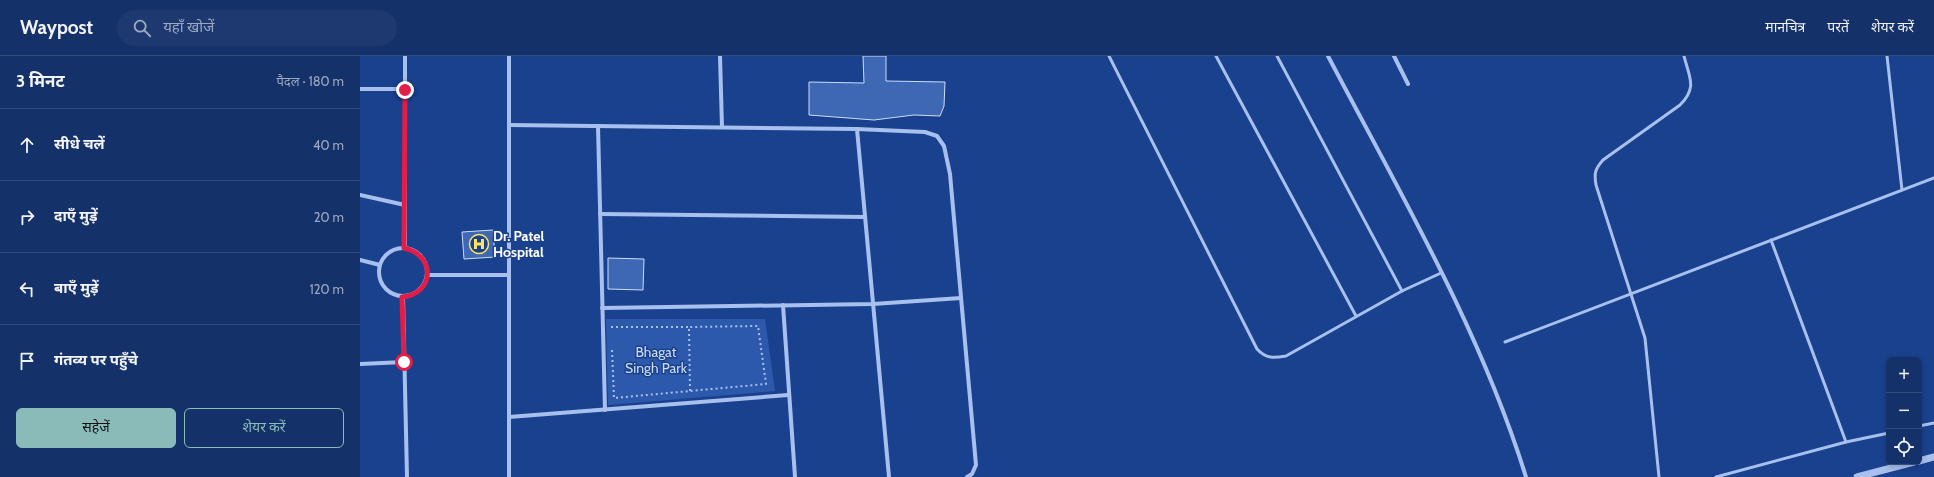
<!DOCTYPE html>
<html lang="hi">
<meta charset="utf-8">
<style>
:root{--surface:#14316a;--page:#1d3970;--text:#f1f3f6;--muted:#9da9c1;--line:#334c7e;--accent:#8bbbb9}
body{margin:0;font-family:Cabin,"Noto Sans Devanagari",sans-serif;background:var(--page);color:var(--text)}
.controls{position:absolute;right:12px;bottom:12px;display:grid;overflow:hidden;border-radius:6px;box-shadow:0 2px 6px #0003}
.controls button{width:36px;height:36px;display:grid;place-items:center;padding:0;border:0;border-bottom:1px solid var(--line);background:var(--surface);color:var(--text);font:20px sans-serif}
.stop{position:absolute;width:12px;height:12px;margin:-9px;border:3px solid #e11d48;border-radius:50%;background:#fff}
.stop.end{background:#e11d48;border-color:#fff;box-shadow:0 1px 4px #0008}
.list{margin:0;padding:0;list-style:none}
h2{display:flex;justify-content:space-between;align-items:center;height:52px;margin:0;padding:0 16px;font-size:17px}
h2 small{font-size:13px;font-weight:400;color:var(--muted)}
.list li{display:grid;grid-template-columns:26px 1fr auto;gap:12px;align-items:center;box-sizing:border-box;height:72px;padding:0 16px;border-top:1px solid var(--line)}
.list b{display:block;font-size:15px;white-space:nowrap}
.list em{font-size:13px;font-style:normal;color:var(--muted)}
.actions{display:flex;gap:8px;padding:12px 16px}
.actions a{flex:1;padding:9px 0;border:1px solid var(--accent);border-radius:6px;text-align:center;font-size:14px;color:var(--accent)}
.actions .main{background:var(--accent);color:#111}
.icon{flex:none;width:22px;height:22px;fill:none;stroke:currentColor;stroke-width:2;stroke-linecap:round;stroke-linejoin:round}
.map{position:relative;flex:none;width:1574px;height:421px;overflow:hidden}
header{display:flex;align-items:center;gap:24px;box-sizing:border-box;height:56px;padding:0 20px;background:var(--surface);border-bottom:1px solid var(--line)}
header strong{font-size:19px}
nav{display:flex;gap:22px;margin-inline-start:auto;font-size:14px}
.search{width:280px;height:36px;background:var(--page);display:flex;align-items:center;gap:10px;box-sizing:border-box;padding:0 14px;border-radius:22px;color:var(--muted);font-size:15px}
main{display:flex}
aside{flex:1;background:var(--surface)}
.map>svg:first-child{display:block}
.green{fill:#2d59ac}
.building{fill:#3e67b4;stroke:#cdddfa}
.lines{fill:none;stroke-linecap:round;stroke-linejoin:round}
.path{stroke:#a7c0ee;stroke-width:2;stroke-dasharray:2 3;stroke-linecap:butt}
.service{stroke:#a7c0ee;stroke-width:3}
.minor{stroke:#a7c0ee;stroke-width:4}
.tertiary{stroke:#a7c0ee;stroke-width:7}
.route{stroke:#e11d48;stroke-width:5}
.labels{text-anchor:middle;dominant-baseline:central;stroke-width:3;stroke-linejoin:round;paint-order:stroke}
.poi-label{font-size:14px;font-weight:bold;fill:#fff;stroke:#1a418e;text-anchor:start}
.park-label{font-size:14px;fill:#cdddfa;stroke:#1a418e}
</style>
<header>
<strong>Waypost</strong>
<div class="search"><svg class="icon" aria-label="search" viewBox="0 0 24 24"><circle cx="10" cy="10" r="6"/><path d="M15 15l6 6"/></svg>यहाँ खोजें</div>
<nav><a>मानचित्र</a><a>परतें</a><a>शेयर करें</a></nav>
</header>
<main>
<aside>
<h2>3 मिनट<small>पैदल · 180 m</small></h2>
<ul class="list">
<li><svg class="icon" aria-label="ahead" viewBox="0 0 24 24"><path d="M12 20V5M6 11l6-6 6 6"/></svg><div><b>सीधे चलें</b></div><em>40 m</em></li>
<li><svg class="icon" aria-label="right" viewBox="0 0 24 24"><path d="M7 20v-9h11M14 6l5 5-5 5"/></svg><div><b>दाएँ मुड़ें</b></div><em>20 m</em></li>
<li><svg class="icon" aria-label="left" viewBox="0 0 24 24"><path d="M17 20v-9H6M10 6l-5 5 5 5"/></svg><div><b>बाएँ मुड़ें</b></div><em>120 m</em></li>
<li><svg class="icon" aria-label="arrive" viewBox="0 0 24 24"><path d="M6 21V4h12l-3 4 3 4H6"/></svg><div><b>गंतव्य पर पहुँचे</b></div></li>
</ul>
<div class="actions"><a class="main">सहेजें</a><a>शेयर करें</a></div>
</aside>
<div class="map">
<svg width="1574" height="421" viewBox="0 0 1574 421">
<rect width="100%" height="100%" fill="#1a418e"/>
<path class="green" d="M246,263h159l10,72 -167,14z"/>
<g class="building">
<path d="M503,0h23v25l59,1 -1,24 -4,10 -26,-1 -40,5 -65,-5v-33l55,1z"/>
<path d="M133,174l2,27 -31,2 -2,-27z"/>
<path d="M248,202l36,1 -1,31 -35,-1z"/>
</g>
<g class="lines">
<g class="path">
<path d="M251,271h78l1,64"/>
<path d="M252,294l2,48 152,-14 -8,-58 -69,1"/>
</g>
<g class="service">
<path d="M749,0l148,293c9,10 17,9 29,7l116,-65 39,-18"/>
<path d="M856,0l140,260"/>
<path d="M917,0l125,235"/>
<path d="M1527,0l15,134"/>
<path d="M1411,184l75,202"/>
<path d="M1145,286l429,-164"/>
<path d="M1559,370l15,-3"/>
<path d="M1299,421l-14,-139 -49,-153c-2,-12 -1,-16 7,-25l77,-55c18,-18 9,-28 4,-49"/>
<path d="M1356,421l130,-35 43,-9"/>
</g>
<g class="minor">
<path d="M149,0v421"/>
<path d="M360,0l2,71"/>
<path d="M968,0c72,137 152,273 198,421"/>
<path d="M1034,0l14,28"/>
<path d="M0,33h45"/>
<path d="M149,69l348,4 68,3 12,4 7,10 6,28 26,291 -4,9 -5,3"/>
<path d="M238,70l7,284"/>
<path d="M497,73l32,348"/>
<path d="M0,139l45,10"/>
<path d="M240,158l265,3"/>
<circle cx="43" cy="216" r="24"/>
<path d="M45,192v-192"/>
<path d="M0,204l20,5"/>
<path d="M68,219h81"/>
<path d="M43,241l4,180"/>
<path d="M423,249l12,172"/>
<path d="M242,252l271,-4 88,-6"/>
<path d="M0,308l44,-2"/>
<path d="M149,361l279,-22"/>
</g>
<g class="tertiary">
<path d="M1559,405l15,-4"/>
<path d="M1497,421l57,-15"/>
</g>
</g>
<g class="lines">
<path class="route" d="M44,306l-2,-65c33,-3 34,-42 2,-49l1,-158"/>
</g>
<defs>
<g id="hospital-ring" transform="scale(1)"><circle r="9.5" fill="#1a418e" stroke="#ffe264" stroke-width="1.5"/><path d="M-5-5h3v3.5h4V-5h3V5h-3V1.5h-4V5h-3Z" fill="#ffe264"/></g>
</defs>
<g fill-rule="evenodd">
<use href="#hospital-ring" x="119" y="188"/>
</g>
<g class="labels">
<g class="poi-label">
<text x="133" y="180">Dr. Patel<tspan x="133" dy="16">Hospital</tspan></text>
</g>
<g class="park-label">
<text x="296" y="296">Bhagat<tspan x="296" dy="16">Singh Park</tspan></text>
</g>
</g>
</svg>
<div class="controls">
<button>+</button>
<button>−</button>
<button><svg class="icon" aria-label="locate" viewBox="0 0 24 24"><circle cx="12" cy="12" r="6"/><path d="M12 2v4M12 18v4M2 12h4M18 12h4"/></svg></button>
</div>
<div class="stop" style="left:44px;top:306px"></div>
<div class="stop end" style="left:45px;top:34px"></div>
</div>
</main>
